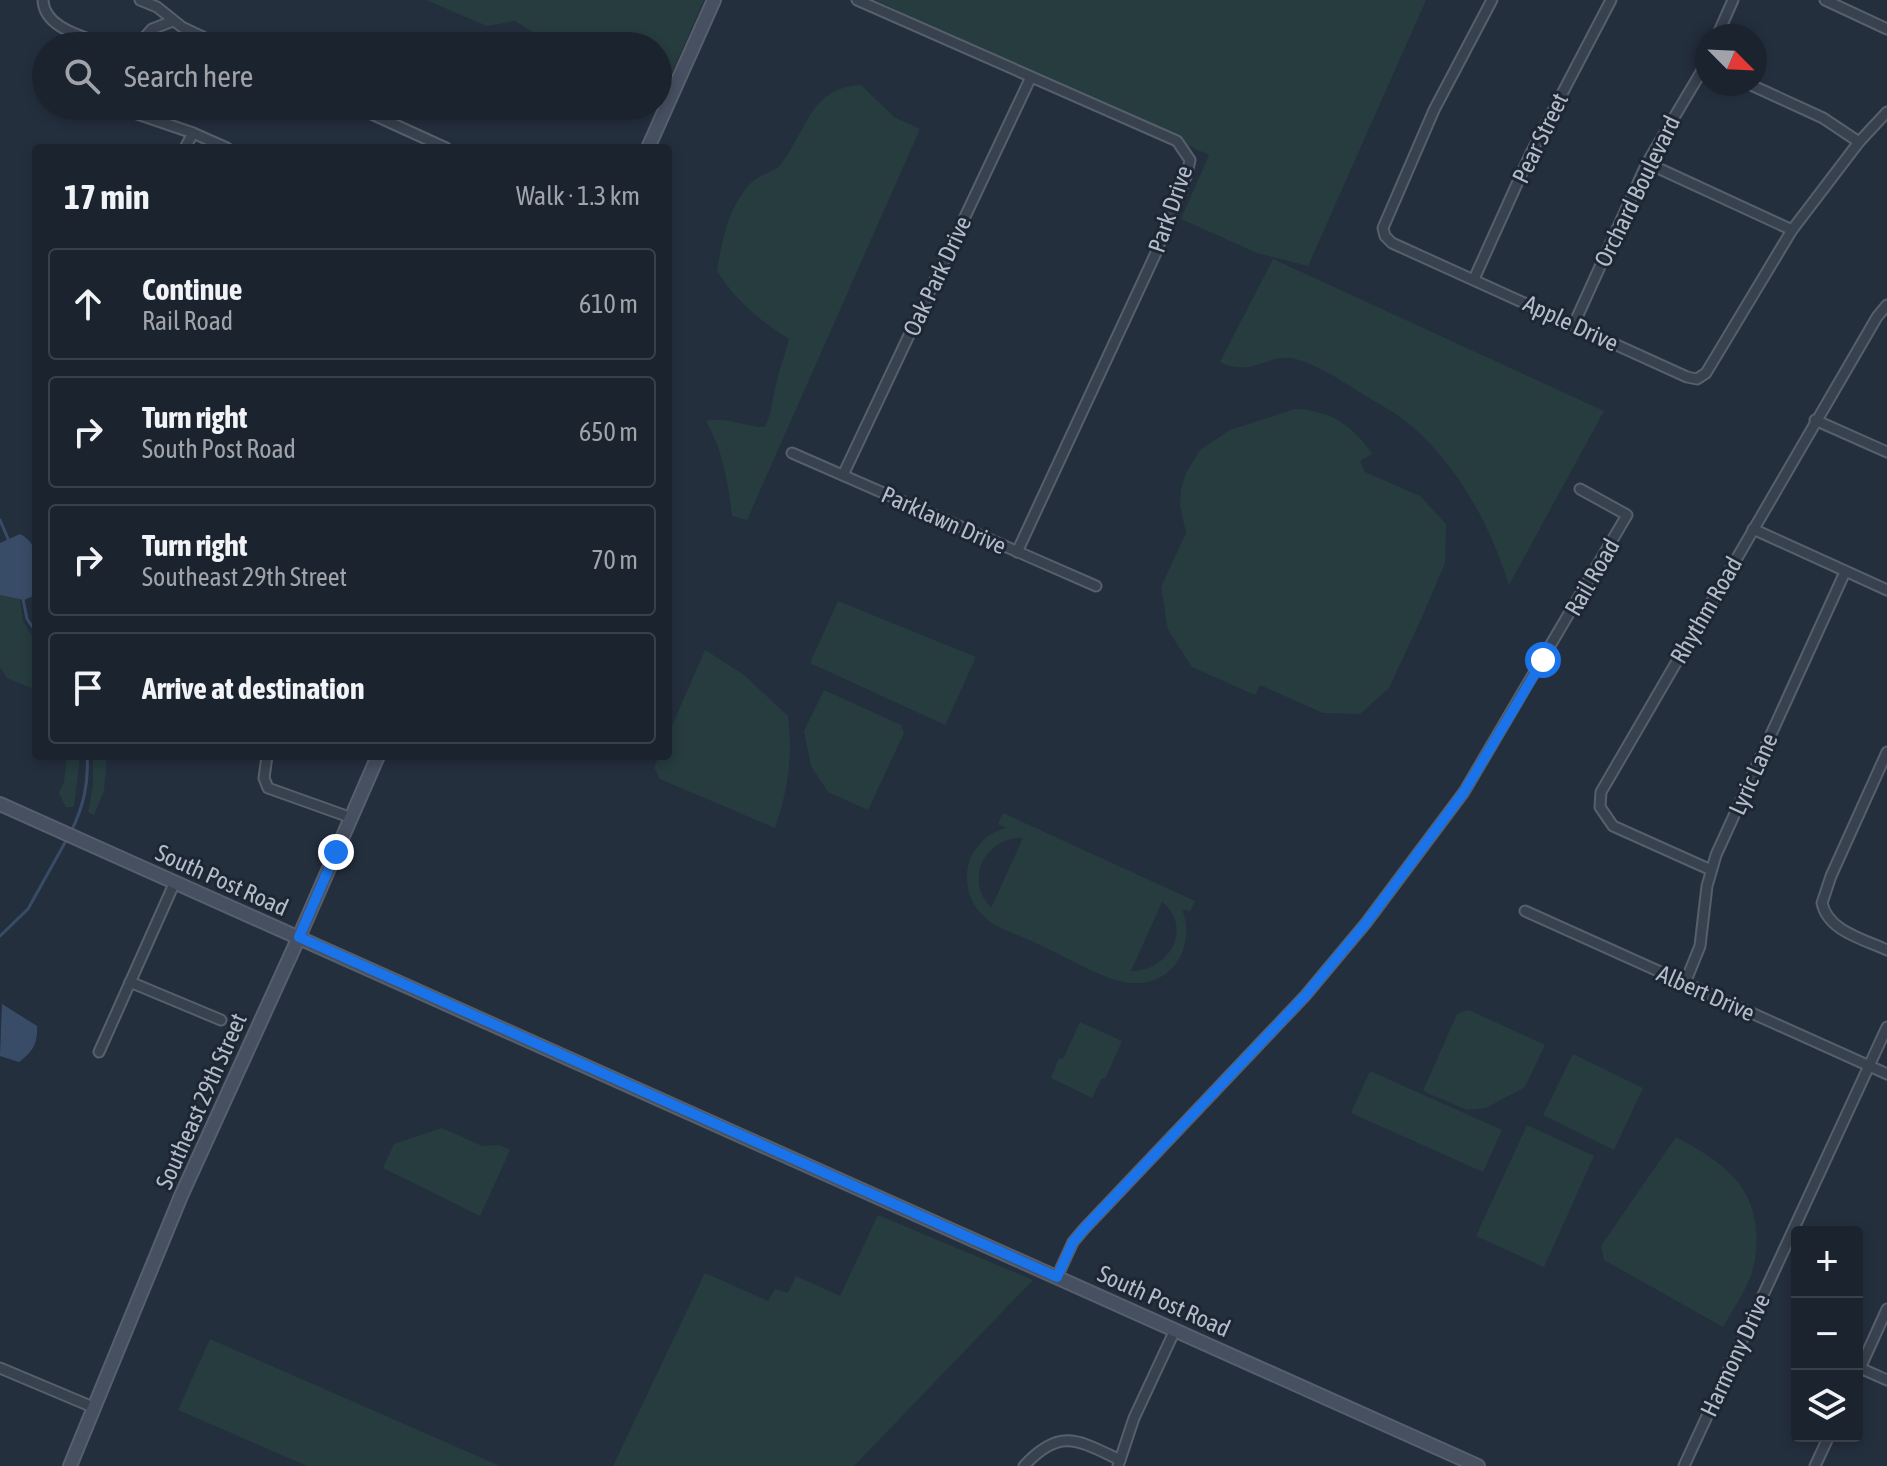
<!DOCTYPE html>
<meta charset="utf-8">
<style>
:root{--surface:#1b232e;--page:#282f3a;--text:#f1f3f6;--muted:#a0a4aa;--line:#39404a}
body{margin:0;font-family:"Asap Condensed",sans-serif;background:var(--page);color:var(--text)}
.controls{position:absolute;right:24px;bottom:24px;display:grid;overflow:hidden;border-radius:8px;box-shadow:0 4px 12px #0003}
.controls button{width:72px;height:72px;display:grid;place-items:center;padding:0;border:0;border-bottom:2px solid var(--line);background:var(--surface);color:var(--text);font:40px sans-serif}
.compass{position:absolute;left:1695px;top:24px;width:72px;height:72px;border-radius:50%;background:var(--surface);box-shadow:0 4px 12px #0003;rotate:114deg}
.stop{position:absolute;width:24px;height:24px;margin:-18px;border:6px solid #1a73e8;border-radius:50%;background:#fff}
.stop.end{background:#1a73e8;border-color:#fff;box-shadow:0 2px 8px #0008}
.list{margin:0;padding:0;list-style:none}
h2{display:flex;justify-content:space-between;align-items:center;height:104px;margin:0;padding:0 32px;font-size:34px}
h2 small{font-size:26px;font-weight:400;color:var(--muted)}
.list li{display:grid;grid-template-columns:52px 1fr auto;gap:24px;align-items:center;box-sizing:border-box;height:112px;margin:0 16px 16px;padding:0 16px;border:2px solid var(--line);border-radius:8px}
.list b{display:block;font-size:30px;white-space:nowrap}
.list p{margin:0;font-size:26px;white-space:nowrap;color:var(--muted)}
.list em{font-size:26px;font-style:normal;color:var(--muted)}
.icon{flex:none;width:44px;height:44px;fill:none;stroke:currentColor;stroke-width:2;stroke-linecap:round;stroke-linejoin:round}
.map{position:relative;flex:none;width:1887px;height:1466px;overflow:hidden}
.search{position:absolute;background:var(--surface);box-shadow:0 4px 12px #0003;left:32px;top:32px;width:640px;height:88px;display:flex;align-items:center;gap:20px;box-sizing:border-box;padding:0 28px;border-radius:44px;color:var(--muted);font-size:30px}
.panel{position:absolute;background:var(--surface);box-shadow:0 4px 12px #0003;left:32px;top:144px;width:640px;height:616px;border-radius:8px}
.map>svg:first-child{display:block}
.green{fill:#263c3f;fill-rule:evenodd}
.water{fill:#394c67}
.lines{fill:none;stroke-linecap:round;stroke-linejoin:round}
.stream{stroke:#394c67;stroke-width:3}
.street-casing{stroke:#565f6c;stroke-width:13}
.secondary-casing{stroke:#565f6c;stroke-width:16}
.street{stroke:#38414e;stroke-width:9}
.secondary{stroke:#465061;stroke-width:12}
.route{stroke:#1a73e8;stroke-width:10}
.labels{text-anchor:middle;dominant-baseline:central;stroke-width:6;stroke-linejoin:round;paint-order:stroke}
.street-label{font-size:24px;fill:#b4bcc9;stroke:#1d2633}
</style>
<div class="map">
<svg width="1887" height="1466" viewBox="0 0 1887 1466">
<rect width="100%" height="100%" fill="#242f3e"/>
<g class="green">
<path d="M426,0h278l-42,95 -4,-1v-48h-103l-40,-25 -28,5z"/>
<path d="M875,0h551l-118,266 -51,-13 -76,-34 28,-64z"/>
<path d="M861,85l33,32 26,12 -173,391 -15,-4c-4,-34 -9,-65 -26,-95 19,-5 39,6 59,6 6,-13 7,-24 10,-38 3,-17 10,-33 14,-50 -31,-20 -52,-37 -72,-68 5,-30 11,-63 33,-87 8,-9 23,-11 31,-20 27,-34 28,-76 80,-79z"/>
<path d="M1273,259l331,152 -95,174c-20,-62 -48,-114 -97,-159 -15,-13 -34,-22 -51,-33 -17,-11 -51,-33 -71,-35 -27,-2 -39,19 -70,4z"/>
<path d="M1295,409c34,1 58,16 77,45l-12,7 5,11 55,24 26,28 -1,39 -23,54 -33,71 -29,26 -37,-1 -63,-28 -5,10 -63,-28 -24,-37 -7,-43 25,-54 -6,-28 1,-15 5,-17 14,-23 30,-20z"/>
<path d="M0,595l20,4 3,22 13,21v48l-29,-12 -7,-11z"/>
<path d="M838,601l138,56 -31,68 -135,-62z"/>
<path d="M705,650l39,25 44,41c5,38 0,75 -13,112l-115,-49 -6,-12 5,-11h9v-21z"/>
<path d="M824,690l77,35 3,8 -36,77 -40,-18 -17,-26 -7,-35z"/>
<path d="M67,756h13l-6,51h-8l-7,-14 5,-11z"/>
<path d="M93,756h14l-3,35 -10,24 -6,-3 5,-27z"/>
<path d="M1003,813l192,88 -5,10 -8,-2c14,36 -8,77 -51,74 -26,-2 -64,-26 -89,-37 -16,-8 -35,-14 -50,-23 -5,-3 -10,-8 -14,-13 -11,-13 -14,-34 -8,-51 7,-16 20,-27 36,-31l-8,-4zM1023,838l-31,68 -1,1c-28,-27 -5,-71 32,-69zM1162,902c32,25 7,70 -31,69z"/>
<path d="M1469,1010l76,35 -20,42 -39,21 -19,2 -44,-19 34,-77z"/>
<path d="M1080,1022l42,19 -17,38 -3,-1 -10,20 -41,-20 8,-20 4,1z"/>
<path d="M1573,1054l70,34 -29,62 -71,-35z"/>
<path d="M1370,1071l132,59 -19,42 -132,-59z"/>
<path d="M1527,1125l67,31 -50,111 -68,-31z"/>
<path d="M442,1128l40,18 18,-1 10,5 -30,66 -97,-48 11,-24z"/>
<path d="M1676,1137c39,21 77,44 80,93 1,17 0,32 -6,48 -7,17 -18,33 -27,49l-119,-67 -3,-14z"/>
<path d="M878,1215l155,65 -179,186h-241l92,-193 63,28 7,-12 13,4 8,-17 44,20z"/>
<path d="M210,1339l290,127h-193l-129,-56z"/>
</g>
<g class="water">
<path d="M20,534c23,11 16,39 16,61l-12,5 -24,-5v-52z"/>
<path d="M2,1004l35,22c1,18 -5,26 -18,36l-19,-6z"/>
</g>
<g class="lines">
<g class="stream">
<path d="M0,520l9,21"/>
<path d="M23,599l4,20 9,13"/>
<path d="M71,832c12,-25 18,-48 16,-76"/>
<path d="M0,936l28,-27 39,-70"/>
</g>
<g class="street-casing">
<g id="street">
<path d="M43,0c1,29 43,37 65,46"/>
<path d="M140,0l17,7 25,20 40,19"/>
<path d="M857,0l320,141 13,19 -3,14 -32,81 -138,297"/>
<path d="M1492,0l-58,110 -51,118 2,8 7,7 295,134 10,2 9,-6 86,-143 67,-88 28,-30"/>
<path d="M1825,0l62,29"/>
<path d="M1717,36l16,-36"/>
<path d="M137,46l15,-17 21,-8"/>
<path d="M1749,84l74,34 36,24"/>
<path d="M114,106l79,27 34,15"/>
<path d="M354,106l92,42"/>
<path d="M185,148l8,-15"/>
<path d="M1647,163l145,67"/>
<path d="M1474,279l56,-124 81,-155"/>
<path d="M1574,324l73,-161 60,-101"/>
<path d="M1815,420l72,32"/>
<path d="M792,453l304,133"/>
<path d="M843,475l188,-398"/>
<path d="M1753,529l134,61"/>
<path d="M1887,752l-56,124 -9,27c6,28 41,36 65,47"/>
<path d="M267,756l-3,22 4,10 84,30"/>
<path d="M1711,870l-98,-44 -13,-19 1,-15 276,-475 10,-12"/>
<path d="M1525,911l362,163"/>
<path d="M130,982l91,38"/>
<path d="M1685,983l15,-37 7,-60 9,-31 129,-283"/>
<path d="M99,1052l75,-168"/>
<path d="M1057,1277l16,-35 11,-13 221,-233 61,-73 98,-131 163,-277 -47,-26"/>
<path d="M0,1368l95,40"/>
<path d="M1860,1368l27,12"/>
<path d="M1857,1375l30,-66"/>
<path d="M1024,1466c36,-39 54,-26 96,-6"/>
<path d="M1118,1466l16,-48 41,-88"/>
<path d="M1684,1466l203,-439"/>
<path d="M1815,1466l14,-30"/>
</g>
</g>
<g class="secondary-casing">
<g id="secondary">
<path d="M648,148l66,-148"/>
<path d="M0,804l1478,662"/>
<path d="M70,1466l111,-270 118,-259 79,-181"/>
</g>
</g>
<use href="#street" class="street"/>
<use href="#secondary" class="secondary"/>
</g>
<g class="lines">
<path class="route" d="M336,852l-37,85 758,340 16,-35 11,-13 221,-233 61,-73 98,-131 79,-132"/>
</g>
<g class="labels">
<g class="street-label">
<text transform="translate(1540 138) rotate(-64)">Pear Street</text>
<text transform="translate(1637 191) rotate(-64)">Orchard Boulevard</text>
<text transform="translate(1170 209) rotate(-71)">Park Drive</text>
<text transform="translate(937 276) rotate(-65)">Oak Park Drive</text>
<text transform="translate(1571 323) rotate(25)">Apple Drive</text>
<text transform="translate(944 520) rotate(24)">Parklawn Drive</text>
<text transform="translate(1592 577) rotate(-60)">Rail Road</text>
<text transform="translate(1706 610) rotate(-60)">Rhythm Road</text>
<text transform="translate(1753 774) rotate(-66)">Lyric Lane</text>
<text transform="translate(222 880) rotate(24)">South Post Road</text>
<text transform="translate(1706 993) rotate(24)">Albert Drive</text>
<text transform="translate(201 1101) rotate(-66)">Southeast 29th Street</text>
<text transform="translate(1164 1301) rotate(24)">South Post Road</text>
<text transform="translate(1735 1355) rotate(-65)">Harmony Drive</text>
</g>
</g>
</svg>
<div class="controls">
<button>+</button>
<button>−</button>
<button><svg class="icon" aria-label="layers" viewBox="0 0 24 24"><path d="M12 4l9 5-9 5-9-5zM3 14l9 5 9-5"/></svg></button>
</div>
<svg class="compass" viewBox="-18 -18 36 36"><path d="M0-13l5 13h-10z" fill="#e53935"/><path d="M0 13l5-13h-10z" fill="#a0a4aa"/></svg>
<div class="stop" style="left:1543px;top:660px"></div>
<div class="stop end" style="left:336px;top:852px"></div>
<div class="search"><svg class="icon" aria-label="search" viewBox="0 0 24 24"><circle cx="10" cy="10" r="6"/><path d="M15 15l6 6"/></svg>Search here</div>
<section class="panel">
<h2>17 min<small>Walk · 1.3 km</small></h2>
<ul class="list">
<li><svg class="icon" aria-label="ahead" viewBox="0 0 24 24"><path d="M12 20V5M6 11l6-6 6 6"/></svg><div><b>Continue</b><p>Rail Road</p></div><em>610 m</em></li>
<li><svg class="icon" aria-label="right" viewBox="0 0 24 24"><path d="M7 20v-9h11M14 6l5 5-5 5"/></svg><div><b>Turn right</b><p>South Post Road</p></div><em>650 m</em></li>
<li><svg class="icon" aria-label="right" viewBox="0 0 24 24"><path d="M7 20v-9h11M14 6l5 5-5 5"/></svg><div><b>Turn right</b><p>Southeast 29th Street</p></div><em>70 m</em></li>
<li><svg class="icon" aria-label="arrive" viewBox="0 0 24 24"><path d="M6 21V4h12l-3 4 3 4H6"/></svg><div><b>Arrive at destination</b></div></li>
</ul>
</section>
</div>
